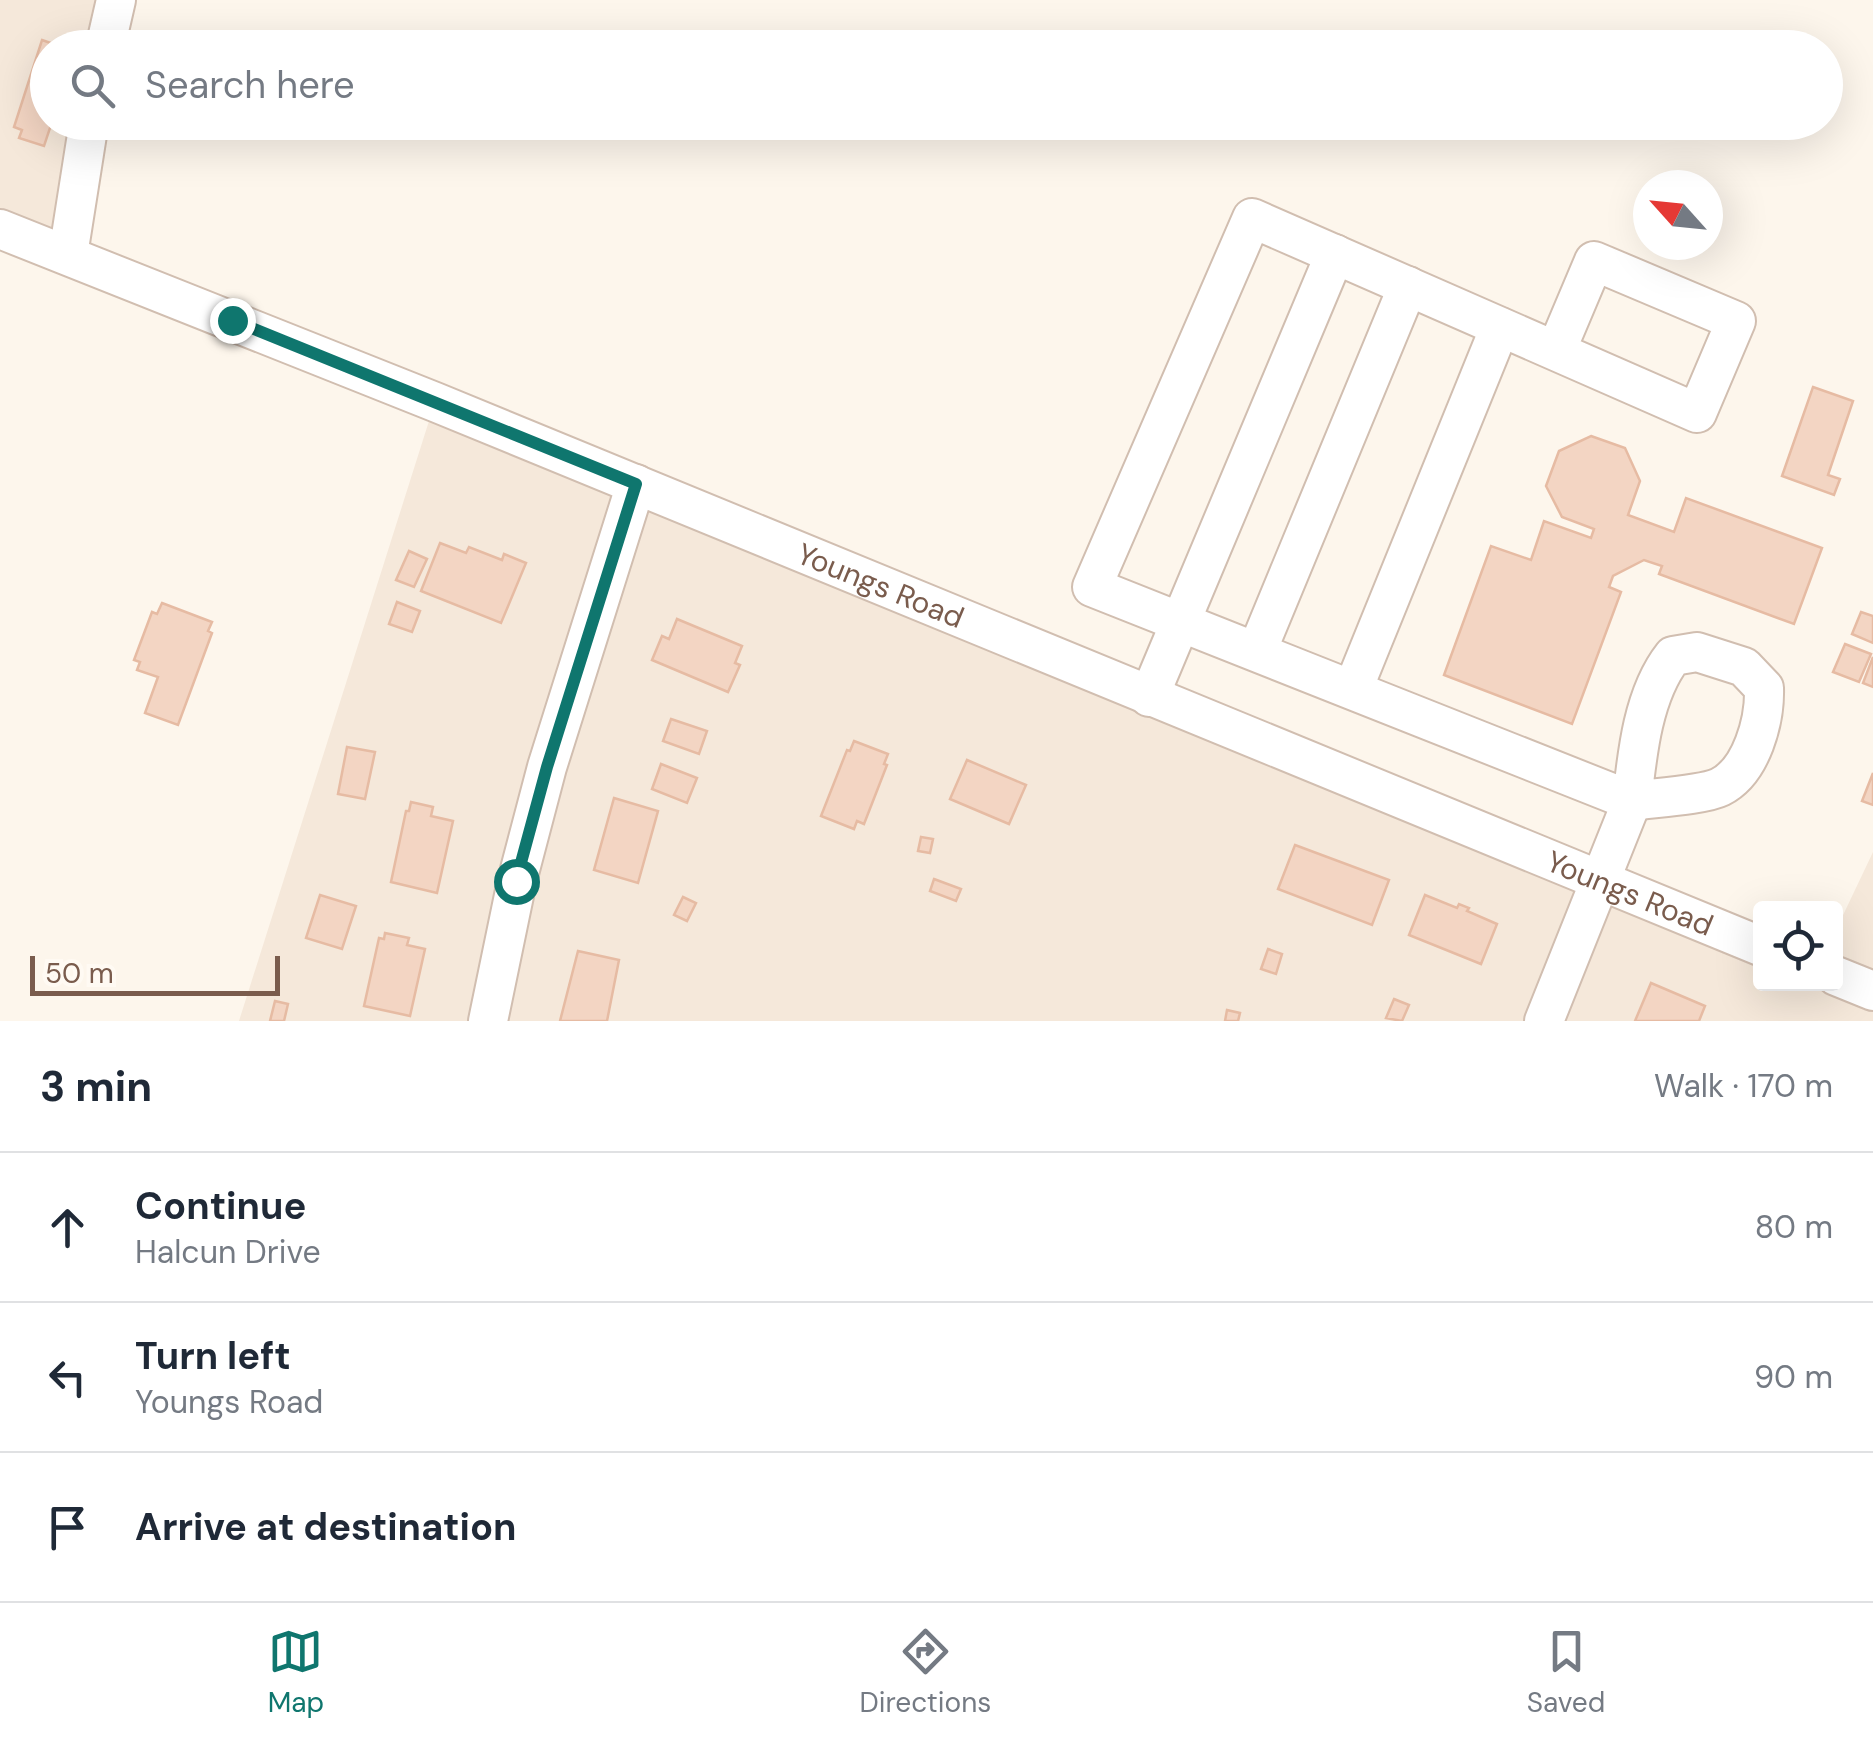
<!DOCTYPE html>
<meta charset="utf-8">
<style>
:root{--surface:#fff;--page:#f2f2f3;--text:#1f2937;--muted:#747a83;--line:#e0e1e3;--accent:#0f766e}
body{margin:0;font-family:"DM Sans",sans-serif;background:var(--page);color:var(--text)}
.controls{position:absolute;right:30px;bottom:30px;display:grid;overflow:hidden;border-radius:10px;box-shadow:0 10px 40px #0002}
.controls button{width:90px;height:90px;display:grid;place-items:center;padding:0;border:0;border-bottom:2px solid var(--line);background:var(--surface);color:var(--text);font:50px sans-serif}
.compass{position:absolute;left:1633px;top:170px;width:90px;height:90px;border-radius:50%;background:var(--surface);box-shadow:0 10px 40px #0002;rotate:297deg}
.scale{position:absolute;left:30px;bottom:25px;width:250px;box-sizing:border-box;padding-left:10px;border:5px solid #7a5c4d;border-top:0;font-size:28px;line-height:35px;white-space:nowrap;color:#7a5c4d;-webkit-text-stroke:8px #fffaf3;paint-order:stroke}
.stop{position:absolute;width:30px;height:30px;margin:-22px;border:8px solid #0f766e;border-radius:50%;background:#fff}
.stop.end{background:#0f766e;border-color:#fff;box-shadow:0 2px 10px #0008}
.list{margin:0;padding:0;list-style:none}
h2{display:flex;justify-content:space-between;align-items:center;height:130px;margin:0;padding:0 40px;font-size:42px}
h2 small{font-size:32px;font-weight:400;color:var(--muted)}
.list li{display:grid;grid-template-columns:65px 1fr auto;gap:30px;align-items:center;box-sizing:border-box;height:150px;padding:0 40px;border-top:2px solid var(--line)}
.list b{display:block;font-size:38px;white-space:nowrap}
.list p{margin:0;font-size:32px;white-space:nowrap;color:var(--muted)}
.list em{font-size:32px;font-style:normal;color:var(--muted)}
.icon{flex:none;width:55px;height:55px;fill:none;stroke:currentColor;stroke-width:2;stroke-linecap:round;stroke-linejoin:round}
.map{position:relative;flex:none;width:1873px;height:1021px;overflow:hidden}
.search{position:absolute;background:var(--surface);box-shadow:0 10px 40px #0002;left:30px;right:30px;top:30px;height:110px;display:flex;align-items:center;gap:25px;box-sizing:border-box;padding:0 35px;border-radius:55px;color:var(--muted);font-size:38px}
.sheet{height:580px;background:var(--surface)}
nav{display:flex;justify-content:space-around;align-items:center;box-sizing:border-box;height:140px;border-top:2px solid var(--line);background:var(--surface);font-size:28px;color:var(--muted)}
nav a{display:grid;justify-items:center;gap:5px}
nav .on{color:var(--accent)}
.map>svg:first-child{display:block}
.residential{fill:#f5e8da}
.building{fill:#f3d5c3;stroke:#e6bba3;stroke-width:2.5}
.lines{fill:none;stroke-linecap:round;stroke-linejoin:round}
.minor-casing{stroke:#d1beb0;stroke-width:42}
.minor{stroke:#fff;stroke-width:38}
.route{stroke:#0f766e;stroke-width:12}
.labels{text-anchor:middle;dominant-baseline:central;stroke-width:9;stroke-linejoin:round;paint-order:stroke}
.street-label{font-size:30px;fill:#7a5c4d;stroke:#fffaf3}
</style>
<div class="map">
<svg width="1873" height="1021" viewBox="0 0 1873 1021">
<rect width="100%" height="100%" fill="#fdf6ec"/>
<g class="residential">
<path d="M0,0h121l-10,47 -63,1v74l47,1 -27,132 -68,-26z"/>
<path d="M435,402l1325,544v38h76v-54l37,-78v169h-1634z"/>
</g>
<g class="building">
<path d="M42,40l23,8h-17v74h4l-8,24 -25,-8 3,-8 -8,-3z"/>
<path d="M1813,387l40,14 -25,74 12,4 -6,16 -52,-19z"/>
<path d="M1591,436l34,12 15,33 -12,34 46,17 12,-34 136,50 -28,76 -135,-50 3,-8 -18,-6 -31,16 -4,11 12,5 -49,132 -128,-49 47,-129 40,14 13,-39 47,17 3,-9 -32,-12 -16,-31 13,-35z"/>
<path d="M440,543l26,10 3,-6 33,13 2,-6 22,9 -25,60 -80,-32z"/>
<path d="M409,551l18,8 -13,28 -18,-7z"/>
<path d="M397,602l23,9 -8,21 -23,-8z"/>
<path d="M162,603l50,19 -4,9 4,2 -34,92 -33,-12 13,-36 -21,-7 3,-8 -6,-2 18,-48 5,2z"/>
<path d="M1861,612l12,4v27l-21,-9z"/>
<path d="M677,619l65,27 -7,17 5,2 -12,27 -76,-32 10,-24 7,3z"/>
<path d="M1845,644l26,10 -12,28 -26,-10z"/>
<path d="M1873,657v30l-10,-4z"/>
<path d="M671,719l36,12 -8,23 -36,-13z"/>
<path d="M854,741l34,13 -4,10 3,1 -23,59 -7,-3 -3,8 -33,-13 26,-66 3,1z"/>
<path d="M347,747l28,5 -10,47 -27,-5z"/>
<path d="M967,760l59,25 -17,39 -59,-25z"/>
<path d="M661,764l36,14 -10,25 -35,-14z"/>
<path d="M1873,773v32l-11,-4z"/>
<path d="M614,798l44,13 -20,72 -44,-13z"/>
<path d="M411,802l22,5 -2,9 22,5 -16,72 -46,-11 15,-71h3z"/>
<path d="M921,837l12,2 -3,14 -12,-2z"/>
<path d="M1295,845l94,35 -17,45 -94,-36z"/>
<path d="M934,879l27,10 -5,12 -26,-10z"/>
<path d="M320,895l36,11 -14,43 -36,-11z"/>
<path d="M1425,895l32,13 2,-4 10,4 -2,3 30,13 -16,40 -72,-29z"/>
<path d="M683,897l13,6 -9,18 -13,-6z"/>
<path d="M385,933l24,5 -2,7 18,4 -15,67 -46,-10 15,-68 5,1z"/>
<path d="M1268,949l14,5 -6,20 -15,-5z"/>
<path d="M578,951l41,9 -12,61h-47z"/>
<path d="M1651,983l54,23 -6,15h-64z"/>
<path d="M1394,999l15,6 -7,16 -16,-3z"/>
<path d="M275,1001l13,3 -4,17h-14z"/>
<path d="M1227,1010l13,3 -2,8h-13z"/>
</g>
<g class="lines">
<g class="minor-casing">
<g id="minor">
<path d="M105,48l11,-48"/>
<path id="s1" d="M0,229l435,173 1325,544"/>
<path d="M68,255l21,-133"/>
<path d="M1257,651l151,-365"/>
<path d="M1697,652l47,15 20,21c1,32 -12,83 -44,99 -16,8 -68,11 -88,14 5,-47 11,-107 41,-145z"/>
<path d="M1353,689l147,-362"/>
<path d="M1149,697l186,-443"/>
<path d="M1836,976l37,15"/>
<path d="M488,1021l29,-140 30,-114 89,-283"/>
<path d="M1544,1021l88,-220 -540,-214 160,-369 445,195 39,-92 -142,-60 -38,90"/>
</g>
</g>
<use href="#minor" class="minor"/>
</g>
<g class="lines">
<path class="route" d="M232,320l404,164 -89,283 -31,114"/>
</g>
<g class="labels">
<g class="street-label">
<text stroke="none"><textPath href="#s1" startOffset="950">Youngs Road</textPath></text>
<text stroke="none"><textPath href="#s1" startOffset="1760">Youngs Road</textPath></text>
</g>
</g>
</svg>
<div class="controls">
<button><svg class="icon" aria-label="locate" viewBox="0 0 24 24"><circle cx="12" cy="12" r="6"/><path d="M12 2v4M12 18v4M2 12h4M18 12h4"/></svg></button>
</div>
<svg class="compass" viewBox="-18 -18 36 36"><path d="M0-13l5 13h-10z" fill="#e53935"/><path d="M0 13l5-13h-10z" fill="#747a83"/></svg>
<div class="scale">50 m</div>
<div class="stop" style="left:516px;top:881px"></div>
<div class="stop end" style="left:232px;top:320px"></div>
<div class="search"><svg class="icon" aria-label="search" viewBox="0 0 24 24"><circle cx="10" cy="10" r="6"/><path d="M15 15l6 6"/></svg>Search here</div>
</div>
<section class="sheet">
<h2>3 min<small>Walk · 170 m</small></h2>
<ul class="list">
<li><svg class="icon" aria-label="ahead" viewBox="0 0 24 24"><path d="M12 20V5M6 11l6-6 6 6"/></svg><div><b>Continue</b><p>Halcun Drive</p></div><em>80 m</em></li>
<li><svg class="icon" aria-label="left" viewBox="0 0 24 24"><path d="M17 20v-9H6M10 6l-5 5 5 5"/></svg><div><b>Turn left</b><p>Youngs Road</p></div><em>90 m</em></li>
<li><svg class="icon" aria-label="arrive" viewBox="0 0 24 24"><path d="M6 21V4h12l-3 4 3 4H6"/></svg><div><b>Arrive at destination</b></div></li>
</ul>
</section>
<nav>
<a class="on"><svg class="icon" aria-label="map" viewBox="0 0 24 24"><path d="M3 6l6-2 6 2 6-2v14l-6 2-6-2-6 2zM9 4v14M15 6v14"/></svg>Map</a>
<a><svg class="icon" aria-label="directions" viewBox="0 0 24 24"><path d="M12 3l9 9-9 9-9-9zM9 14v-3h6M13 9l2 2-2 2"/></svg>Directions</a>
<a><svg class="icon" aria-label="saved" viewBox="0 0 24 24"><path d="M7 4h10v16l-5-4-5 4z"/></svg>Saved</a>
</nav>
